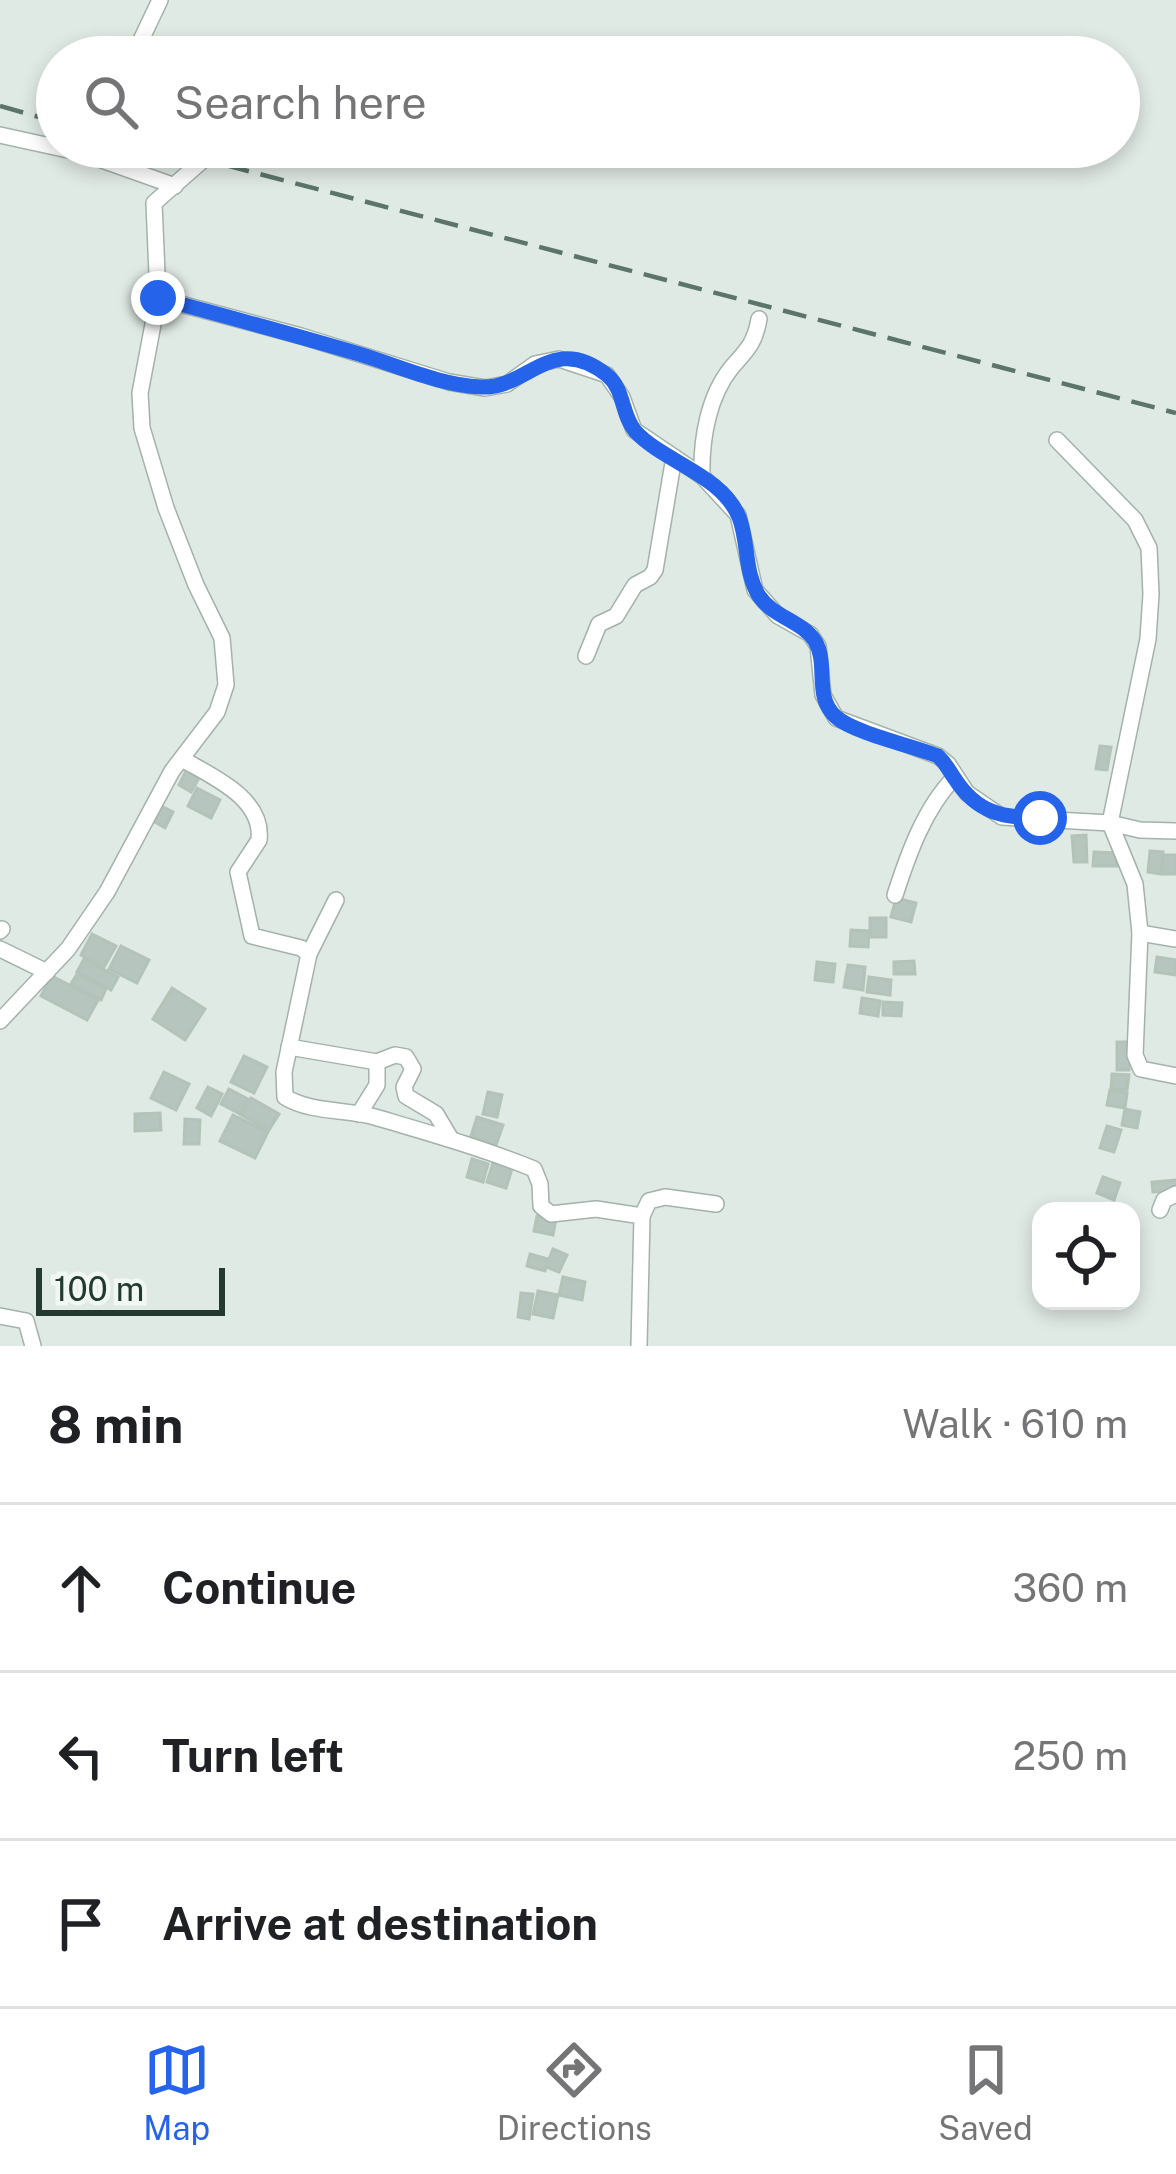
<!DOCTYPE html>
<meta charset="utf-8">
<style>
:root{--surface:#fff;--page:#f2f2f2;--text:#202124;--muted:#757577;--line:#e0e0e0;--accent:#2563eb}
body{margin:0;font-family:"Public Sans",sans-serif;background:var(--page);color:var(--text)}
.controls{position:absolute;right:36px;bottom:36px;display:grid;overflow:hidden;border-radius:24px;box-shadow:0 6px 18px #0003}
.controls button{width:108px;height:108px;display:grid;place-items:center;padding:0;border:0;border-bottom:3px solid var(--line);background:var(--surface);color:var(--text);font:60px sans-serif}
.scale{position:absolute;left:36px;bottom:30px;width:189px;box-sizing:border-box;padding-left:12px;border:6px solid #223a30;border-top:0;font-size:33px;line-height:42px;white-space:nowrap;color:#223a30;-webkit-text-stroke:9px #f1f7f3;paint-order:stroke}
.stop{position:absolute;width:36px;height:36px;margin:-27px;border:9px solid #2563eb;border-radius:50%;background:#fff}
.stop.end{background:#2563eb;border-color:#fff;box-shadow:0 3px 12px #0008}
.list{margin:0;padding:0;list-style:none}
h2{display:flex;justify-content:space-between;align-items:center;height:156px;margin:0;padding:0 48px;font-size:51px}
h2 small{font-size:39px;font-weight:400;color:var(--muted)}
.list li{display:grid;grid-template-columns:78px 1fr auto;gap:36px;align-items:center;box-sizing:border-box;height:168px;padding:0 48px;border-top:3px solid var(--line)}
.list b{display:block;font-size:45px;white-space:nowrap}
.list em{font-size:39px;font-style:normal;color:var(--muted)}
.icon{flex:none;width:66px;height:66px;fill:none;stroke:currentColor;stroke-width:2;stroke-linecap:round;stroke-linejoin:round}
.map{position:relative;flex:none;width:1176px;height:1346px;overflow:hidden}
.search{position:absolute;background:var(--surface);box-shadow:0 6px 18px #0003;left:36px;right:36px;top:36px;height:132px;display:flex;align-items:center;gap:30px;box-sizing:border-box;padding:0 42px;border-radius:66px;color:var(--muted);font-size:45px}
.sheet{height:660px;background:var(--surface)}
nav{display:flex;justify-content:space-around;align-items:center;box-sizing:border-box;height:168px;border-top:3px solid var(--line);background:var(--surface);font-size:33px;color:var(--muted)}
nav a{display:grid;justify-items:center;gap:6px}
nav .on{color:var(--accent)}
.map>svg:first-child{display:block}
.building{fill:#b6c5bd;stroke:#b3c3ba;stroke-width:3}
.lines{fill:none;stroke-linecap:round;stroke-linejoin:round}
.minor-casing{stroke:#a3b2aa;stroke-width:18}
.minor{stroke:#fff;stroke-width:15}
.rail{stroke:#5c756b;stroke-width:4.5;stroke-dasharray:24 12;stroke-linecap:butt}
.route{stroke:#2563eb;stroke-width:15}
</style>
<div class="map">
<svg width="1176" height="1346" viewBox="0 0 1176 1346">
<rect width="100%" height="100%" fill="#e0eae4"/>
<g class="building">
<path d="M1100,746l11,1 -4,23 -11,-1z"/>
<path d="M187,769l13,7 -9,16 -12,-7z"/>
<path d="M197,788l23,12 -9,18 -23,-12z"/>
<path d="M161,806l12,6 -8,16 -12,-7z"/>
<path d="M1086,835l1,27h-13l-2,-26z"/>
<path d="M1150,851l13,1 -2,22 -13,-2z"/>
<path d="M1094,852l23,1v13h-24z"/>
<rect x="1163" y="855" width="13" height="19"/>
<path d="M896,898l20,5 -5,19 -20,-5z"/>
<rect x="870" y="918" width="16" height="19"/>
<path d="M851,930l18,1 -1,16 -18,-1z"/>
<path d="M92,934l24,12 -12,21 -23,-12z"/>
<path d="M121,946l28,14 -12,23 -28,-14z"/>
<path d="M1157,957l19,3v15l-21,-3z"/>
<path d="M84,959l34,18 -7,13 -34,-18z"/>
<path d="M914,961l1,13h-21v-12z"/>
<path d="M817,962l18,2 -2,18 -18,-2z"/>
<path d="M848,965l17,2 -2,23 -19,-3z"/>
<path d="M77,974l29,15 -5,11 -30,-16z"/>
<path d="M52,976l46,24 -11,20 -46,-24z"/>
<path d="M869,977l22,3 -1,15 -23,-3z"/>
<path d="M172,988l33,21 -20,31 -32,-21z"/>
<path d="M862,998l18,3 -2,15 -18,-3z"/>
<path d="M883,1002l19,1 -1,13 -18,-1z"/>
<path d="M1117,1042h13l-1,28h-12z"/>
<path d="M244,1056l23,11 -13,26 -23,-11z"/>
<path d="M164,1072l25,12 -13,26 -25,-12z"/>
<path d="M1112,1074l17,1 -2,15 -16,-1z"/>
<path d="M208,1087l14,7 -11,22 -14,-8z"/>
<path d="M229,1089l19,10 -8,15 -19,-10z"/>
<path d="M1110,1090l17,3 -2,15 -18,-3z"/>
<path d="M488,1092l14,3 -5,22 -14,-3z"/>
<path d="M251,1098l28,16 -10,16 -28,-15z"/>
<path d="M1125,1109l15,3 -3,16 -15,-3z"/>
<path d="M160,1113l1,17 -26,1v-17z"/>
<path d="M233,1115l35,17 -13,26 -35,-17z"/>
<path d="M477,1117l26,8 -7,20 -25,-9z"/>
<path d="M185,1119l15,1 -1,24h-15z"/>
<path d="M1107,1126l14,4 -7,22 -14,-4z"/>
<path d="M472,1159l16,5 -5,18 -16,-5z"/>
<path d="M493,1163l19,6 -6,19 -19,-6z"/>
<path d="M1103,1177l17,6 -6,17 -17,-7z"/>
<path d="M1176,1180v11l-23,1 -1,-10z"/>
<path d="M537,1216l19,3 -3,16 -19,-4z"/>
<path d="M553,1249l14,6 -8,17 -13,-5z"/>
<path d="M530,1254l18,5 -3,12 -18,-5z"/>
<path d="M563,1277l22,5 -3,18 -23,-5z"/>
<path d="M538,1291l20,4 -5,23 -20,-4z"/>
<path d="M521,1293l12,1 -4,25 -11,-2z"/>
</g>
<g class="lines">
<g class="minor-casing">
<g id="minor">
<path d="M133,57l27,-57"/>
<path d="M0,135l82,18 93,33"/>
<path d="M158,298l143,38 148,46 36,6 22,-4 28,-20 24,-5 48,16 15,22 12,33 68,46 36,39 17,75 23,26 32,18 8,12 5,49 13,23 102,38 10,8 19,29 35,24 108,6 30,7 36,1"/>
<path d="M1057,440l78,80 14,28 2,46 -3,45 -38,184 25,61 5,49 -5,122 6,14 35,7"/>
<path d="M702,476c-1,-36 6,-80 30,-109 15,-17 23,-24 27,-48"/>
<path d="M586,656l13,-32 17,-8 19,-31 15,-8 5,-7 19,-113"/>
<path d="M182,759c29,17 82,39 77,81l-21,32 14,64 49,12 8,6 -25,118 1,25c26,16 62,12 90,20 54,16 107,31 159,52l6,15 1,22 10,8 45,-5 46,7 -3,130"/>
<path d="M895,895c13,-40 29,-86 59,-117"/>
<path d="M0,931l2,-2"/>
<path d="M1140,933l36,6"/>
<path d="M0,949l47,23"/>
<path d="M309,954l27,-54"/>
<path d="M0,1021l68,-72 39,-57 65,-121 45,-59 9,-27 -4,-47 -26,-53 -30,-77 -24,-80 -2,-35 18,-95 -4,-95 49,-43 -15,-13"/>
<path d="M289,1047l88,15 18,-7 11,2 7,12 -9,18 2,9 30,18 15,25"/>
<path d="M359,1114l18,-29v-23"/>
<path d="M1160,1210l4,-10 12,-6"/>
<path d="M642,1216l7,-15 16,-4 51,7"/>
<path d="M0,1316l26,5 7,25"/>
</g>
</g>
<use href="#minor" class="minor"/>
<g class="rail">
<path d="M0,106l57,16"/>
<path d="M156,147l1020,266"/>
</g>
</g>
<g class="lines">
<path class="route" d="M158,298c67,18 134,36 201,56 40,12 80,31 122,33 46,3 71,-56 126,-12 18,15 14,39 28,56 28,31 86,43 104,86 10,26 5,55 20,79 14,21 43,25 56,45 14,23 -2,56 21,76 18,16 77,29 102,39 9,8 10,14 17,23 22,34 48,39 85,39"/>
</g>
</svg>
<div class="controls">
<button><svg class="icon" aria-label="locate" viewBox="0 0 24 24"><circle cx="12" cy="12" r="6"/><path d="M12 2v4M12 18v4M2 12h4M18 12h4"/></svg></button>
</div>
<div class="scale">100 m</div>
<div class="stop" style="left:1040px;top:818px"></div>
<div class="stop end" style="left:158px;top:298px"></div>
<div class="search"><svg class="icon" aria-label="search" viewBox="0 0 24 24"><circle cx="10" cy="10" r="6"/><path d="M15 15l6 6"/></svg>Search here</div>
</div>
<section class="sheet">
<h2>8 min<small>Walk · 610 m</small></h2>
<ul class="list">
<li><svg class="icon" aria-label="ahead" viewBox="0 0 24 24"><path d="M12 20V5M6 11l6-6 6 6"/></svg><div><b>Continue</b></div><em>360 m</em></li>
<li><svg class="icon" aria-label="left" viewBox="0 0 24 24"><path d="M17 20v-9H6M10 6l-5 5 5 5"/></svg><div><b>Turn left</b></div><em>250 m</em></li>
<li><svg class="icon" aria-label="arrive" viewBox="0 0 24 24"><path d="M6 21V4h12l-3 4 3 4H6"/></svg><div><b>Arrive at destination</b></div></li>
</ul>
</section>
<nav>
<a class="on"><svg class="icon" aria-label="map" viewBox="0 0 24 24"><path d="M3 6l6-2 6 2 6-2v14l-6 2-6-2-6 2zM9 4v14M15 6v14"/></svg>Map</a>
<a><svg class="icon" aria-label="directions" viewBox="0 0 24 24"><path d="M12 3l9 9-9 9-9-9zM9 14v-3h6M13 9l2 2-2 2"/></svg>Directions</a>
<a><svg class="icon" aria-label="saved" viewBox="0 0 24 24"><path d="M7 4h10v16l-5-4-5 4z"/></svg>Saved</a>
</nav>
